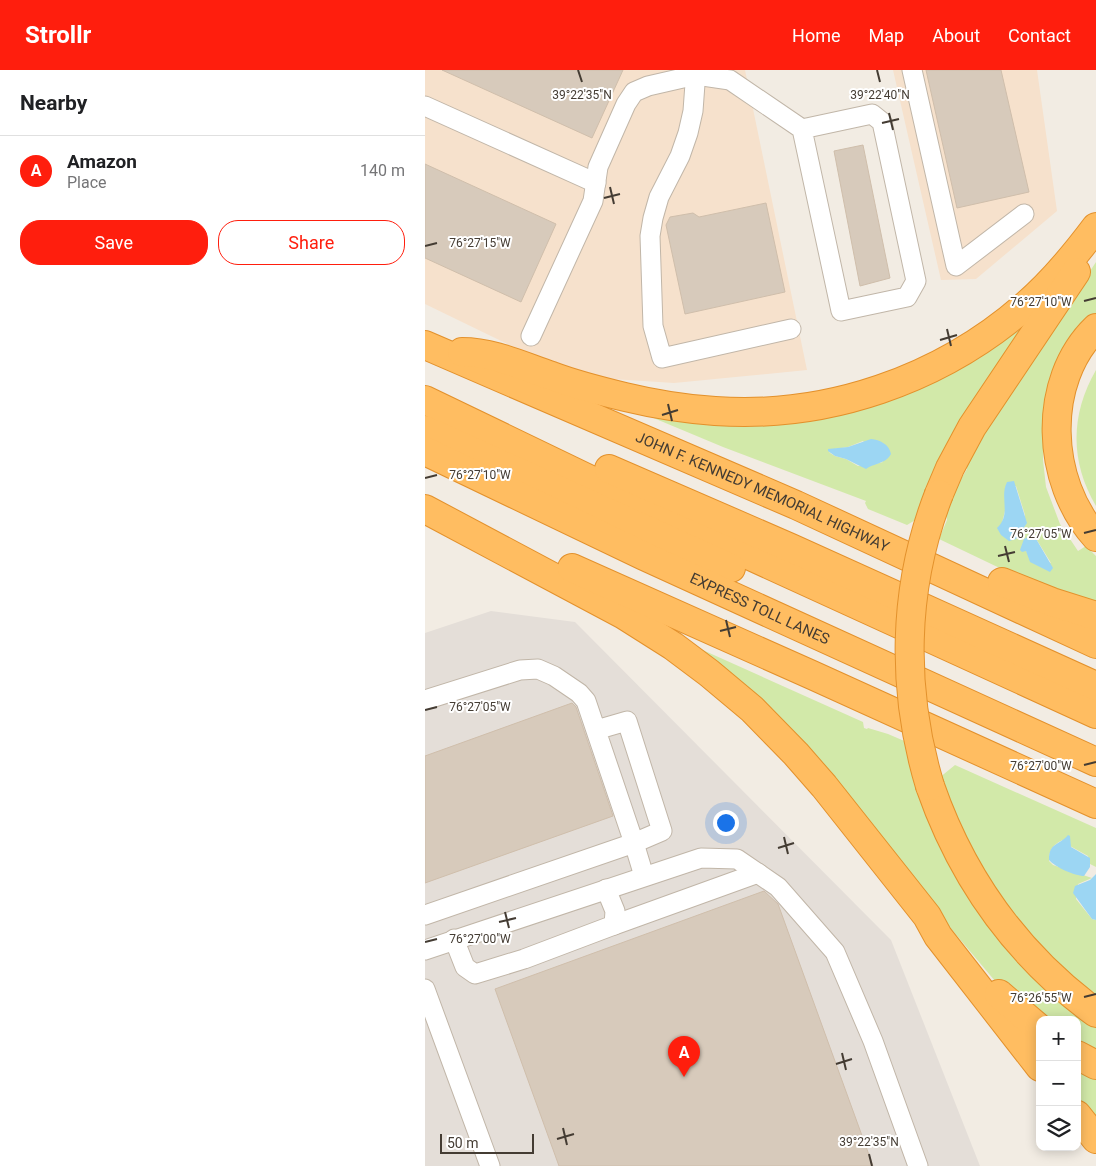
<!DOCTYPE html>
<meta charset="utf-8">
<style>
:root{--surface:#fff;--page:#f6f6f6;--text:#202124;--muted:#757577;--line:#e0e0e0;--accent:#ff1e0d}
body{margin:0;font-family:Roboto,sans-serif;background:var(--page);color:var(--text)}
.controls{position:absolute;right:15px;bottom:15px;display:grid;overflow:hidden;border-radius:10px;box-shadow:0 2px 12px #0003}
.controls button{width:45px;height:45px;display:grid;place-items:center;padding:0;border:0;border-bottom:1px solid var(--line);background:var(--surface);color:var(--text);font:25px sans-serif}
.scale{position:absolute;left:15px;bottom:12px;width:94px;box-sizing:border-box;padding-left:5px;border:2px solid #443c33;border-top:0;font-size:14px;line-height:18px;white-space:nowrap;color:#443c33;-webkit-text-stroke:4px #fff;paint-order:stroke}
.you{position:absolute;left:300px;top:752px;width:18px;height:18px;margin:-12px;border:4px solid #fff;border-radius:50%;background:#1a73e8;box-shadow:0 0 0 8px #1a73e833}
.badge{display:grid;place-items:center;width:32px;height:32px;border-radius:50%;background:var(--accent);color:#fff;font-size:16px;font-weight:700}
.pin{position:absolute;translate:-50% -41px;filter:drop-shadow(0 1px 2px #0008)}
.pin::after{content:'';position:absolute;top:26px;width:18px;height:15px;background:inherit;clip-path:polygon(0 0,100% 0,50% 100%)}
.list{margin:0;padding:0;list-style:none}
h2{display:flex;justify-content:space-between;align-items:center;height:65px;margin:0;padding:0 20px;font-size:21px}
h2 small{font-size:16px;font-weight:400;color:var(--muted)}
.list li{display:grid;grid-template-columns:32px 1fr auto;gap:15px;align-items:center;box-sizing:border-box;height:70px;padding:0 20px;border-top:1px solid var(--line)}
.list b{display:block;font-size:19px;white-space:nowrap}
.list p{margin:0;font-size:16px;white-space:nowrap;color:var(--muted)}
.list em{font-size:16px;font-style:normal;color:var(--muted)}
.actions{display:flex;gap:10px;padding:15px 20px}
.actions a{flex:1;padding:11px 0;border:1px solid var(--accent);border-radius:20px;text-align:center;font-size:18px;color:var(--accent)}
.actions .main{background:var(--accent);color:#fff}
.icon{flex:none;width:28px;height:28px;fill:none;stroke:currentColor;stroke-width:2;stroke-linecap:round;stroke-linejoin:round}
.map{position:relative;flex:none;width:671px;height:1096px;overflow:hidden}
header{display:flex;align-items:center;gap:30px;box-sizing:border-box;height:70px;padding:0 25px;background:var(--accent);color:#fff}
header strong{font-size:24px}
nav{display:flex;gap:28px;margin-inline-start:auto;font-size:18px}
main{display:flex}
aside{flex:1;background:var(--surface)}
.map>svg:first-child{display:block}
.commercial{fill:#f6e1cc}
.industrial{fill:#e4ded8}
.green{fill:#d2e9a9;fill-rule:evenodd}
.water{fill:#9cd6f3}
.building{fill:#d7cabb;stroke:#cfbeab}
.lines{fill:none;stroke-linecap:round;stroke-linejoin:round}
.minor-casing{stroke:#c1b6a8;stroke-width:21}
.highway-casing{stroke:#e3912c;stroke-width:30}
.minor{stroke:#fff;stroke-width:19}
.highway{stroke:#ffbd61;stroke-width:28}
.highway-bridge-casing{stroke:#e3912c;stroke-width:30;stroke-linecap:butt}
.highway-bridge{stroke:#ffbd61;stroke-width:28}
.ticks{fill:none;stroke:#443c33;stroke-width:2}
.labels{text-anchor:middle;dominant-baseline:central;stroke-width:4;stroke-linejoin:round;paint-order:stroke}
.street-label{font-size:15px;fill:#443c33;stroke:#fff}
.ticks-label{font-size:12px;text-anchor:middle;fill:#443c33;stroke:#fff;stroke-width:4;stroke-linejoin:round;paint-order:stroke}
</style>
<header>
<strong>Strollr</strong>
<nav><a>Home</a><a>Map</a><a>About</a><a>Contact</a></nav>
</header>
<main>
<aside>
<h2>Nearby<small></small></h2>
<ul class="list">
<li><span class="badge">A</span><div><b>Amazon</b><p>Place</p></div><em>140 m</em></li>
</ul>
<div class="actions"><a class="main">Save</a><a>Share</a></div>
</aside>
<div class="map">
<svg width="671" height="1096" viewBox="0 0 671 1096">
<rect width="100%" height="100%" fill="#f2ece3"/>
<g class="commercial">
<path d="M0,0h320l62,300 -133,13 -77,-5 -79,-29 -93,-45z"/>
<path d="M468,0h144l20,141 -81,68 -35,1z"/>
</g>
<path class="industrial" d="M66,541l84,11 316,318 89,226h-555v-533z"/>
<g class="green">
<path d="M671,192v56l-52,113 -1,29 3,27 14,37 18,27 8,-5 10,10v48l-88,-32 -69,-33 8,-19 -1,-7 5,-17 16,-27 -3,-5zM591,416l9,29 -1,14 -8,10 -14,-16 3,-12v-24zM610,467l16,26 -22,-8 -3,-4z"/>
<path d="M614,246l-122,203 -10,6 -39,-16 -3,-6 1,-2 -143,-54 -91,-38 105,10 255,-78zM438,371l20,21 -12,3 -13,1 -12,-7 -11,-3 -5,-3 -2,-3 20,-3z"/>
<path d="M671,300v136c-26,-44 -26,-91 0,-136z"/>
<path d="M271,577l167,75 1,6 3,1 1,-1 20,6 21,9 18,57 169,221v37l-19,-11v-27h-37l-45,-39 -63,-75z"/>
<path d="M530,695l141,63v39l-6,-3 -2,-8 -18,-10v-9c-12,5 -21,8 -21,24l4,4 39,13 -14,6 -2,15 16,20 4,1v79l-59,-52 -56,-75 -42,-94z"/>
<path d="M652,998l19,10v50l-19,-24z"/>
</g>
<g class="water">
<path d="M446,369c9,1 18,5 20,15 -5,10 -17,9 -25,15l-20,-10 -11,-3 -7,-5v-2l20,-2z"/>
<path d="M589,411l13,42 -11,16 -7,2 -8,-6 -4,-7c15,-14 2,-30 10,-46z"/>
<path d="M605,466l5,1 18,31 -3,4 -20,-10 -4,-11 -4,1 -2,-2 4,-11z"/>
<path d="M643,765l2,1 1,11 19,11v9l-6,9c-9,0 -29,-9 -35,-16 0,-18 10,-14 19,-25z"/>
<path d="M671,804v46l-4,-1 -19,-26 2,-7 15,-6z"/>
</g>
<g class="building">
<path d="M17,0h181l-31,68z"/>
<path d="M501,0h75l28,122 -72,16z"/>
<path d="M438,75l27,133 -30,8 -26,-135z"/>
<path d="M0,94l131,60 -35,78 -96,-44z"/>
<path d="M341,133l19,89 -100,22 -19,-89 4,-8 23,-4 6,4z"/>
<path d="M147,633l4,4 37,109 -188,67v-127z"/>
<path d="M339,821l14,13 95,262h-314l-64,-177z"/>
</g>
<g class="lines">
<g class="minor-casing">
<g id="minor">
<path d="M271,0l-3,41 -5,22 -8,23 -21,41 -6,21 -3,18 3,90 9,32 129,-29"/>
<path d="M487,0l44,196 68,-52"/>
<path d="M0,36l171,77"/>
<path d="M106,266l62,-135 5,-34 28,-63 8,-12 14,-6 48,-11 34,5 72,49 70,-15 10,8 34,159 -9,16 -66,14 -39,-182"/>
<path d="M0,630l95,-30 18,-1 16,7 25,17 7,8 48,142 28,-12 -35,-110 -31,9"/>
<path d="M0,845l209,-72 10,33"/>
<path d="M189,855l144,-52"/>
<path d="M29,869l11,28 10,7 49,-15 90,-34 1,-14 -9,-22"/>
<path d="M0,880l276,-92 36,1 41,28 57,65 38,89 45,125"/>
<path d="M0,919l65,177"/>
</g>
</g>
<g class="highway-casing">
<g id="highway">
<path d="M671,258c-55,53 -50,154 0,209"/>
<path id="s1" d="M0,275l371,160 300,139"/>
<path d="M37,282c32,0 60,14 90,24 24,9 48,15 73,21 29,7 60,12 90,14 112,8 225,-31 310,-105 27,-23 50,-51 71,-79"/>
<path d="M0,330l286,138 385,176"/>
<path d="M0,360l306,138"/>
<path id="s2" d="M0,381l219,105 452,206"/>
<path d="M184,399l182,79 305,138"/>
<path d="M514,424l11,-26 22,-41 104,-155"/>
<path d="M0,439l199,106 49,31 36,27 43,36 44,45 28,32 103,130 11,20 102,131"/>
<path d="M147,498l240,107 284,129"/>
<path d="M577,512l50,20 44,14"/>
<path d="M505,716c32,92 87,169 166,227"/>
<path d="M574,924l41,35"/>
<path d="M652,985l19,10"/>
<path d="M652,1045l19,24"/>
</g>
</g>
<use href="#minor" class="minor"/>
<use href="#highway" class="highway"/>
<g class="highway-bridge-casing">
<path id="highway-bridge" d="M505,716c-29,-96 -28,-197 9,-292"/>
</g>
<use href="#highway-bridge" class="highway-bridge"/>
</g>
<path class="ticks" d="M153,0l4,12M452,0l3,12M464,43l4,17M457,53l17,-4M185,117l4,17M179,128l16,-4M0,176l12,-3M659,231l12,-3M522,259l4,17M515,270l17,-5M243,334l4,17M237,345l16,-5M0,408l12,-3M659,463l12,-3M580,476l4,16M573,486l17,-4M301,550l4,17M295,561l16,-4M0,640l12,-3M659,695l12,-3M359,767l4,17M353,778l16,-5M80,842l4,16M74,852l17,-4M0,872l12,-3M659,927l12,-3M417,983l4,17M411,994l16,-5M138,1058l4,17M132,1069l17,-5M444,1084l3,12"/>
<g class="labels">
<g class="street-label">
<text stroke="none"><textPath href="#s1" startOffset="368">JOHN F. KENNEDY MEMORIAL HIGHWAY</textPath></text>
<text stroke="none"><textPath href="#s2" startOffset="370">EXPRESS TOLL LANES</textPath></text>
</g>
</g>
<g class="ticks-label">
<text x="157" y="29">39°22'35"N</text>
<text x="455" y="29">39°22'40"N</text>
<text x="55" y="177">76°27'15"W</text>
<text x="616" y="236">76°27'10"W</text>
<text x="55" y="409">76°27'10"W</text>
<text x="616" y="468">76°27'05"W</text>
<text x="55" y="641">76°27'05"W</text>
<text x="616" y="700">76°27'00"W</text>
<text x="55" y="873">76°27'00"W</text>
<text x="616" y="932">76°26'55"W</text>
<text x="444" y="1076">39°22'35"N</text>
</g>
</svg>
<div class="controls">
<button>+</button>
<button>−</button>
<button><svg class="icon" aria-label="layers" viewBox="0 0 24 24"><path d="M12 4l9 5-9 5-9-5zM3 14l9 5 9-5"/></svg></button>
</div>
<div class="scale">50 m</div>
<div class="you"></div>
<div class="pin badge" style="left:259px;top:1007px">A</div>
</div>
</main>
